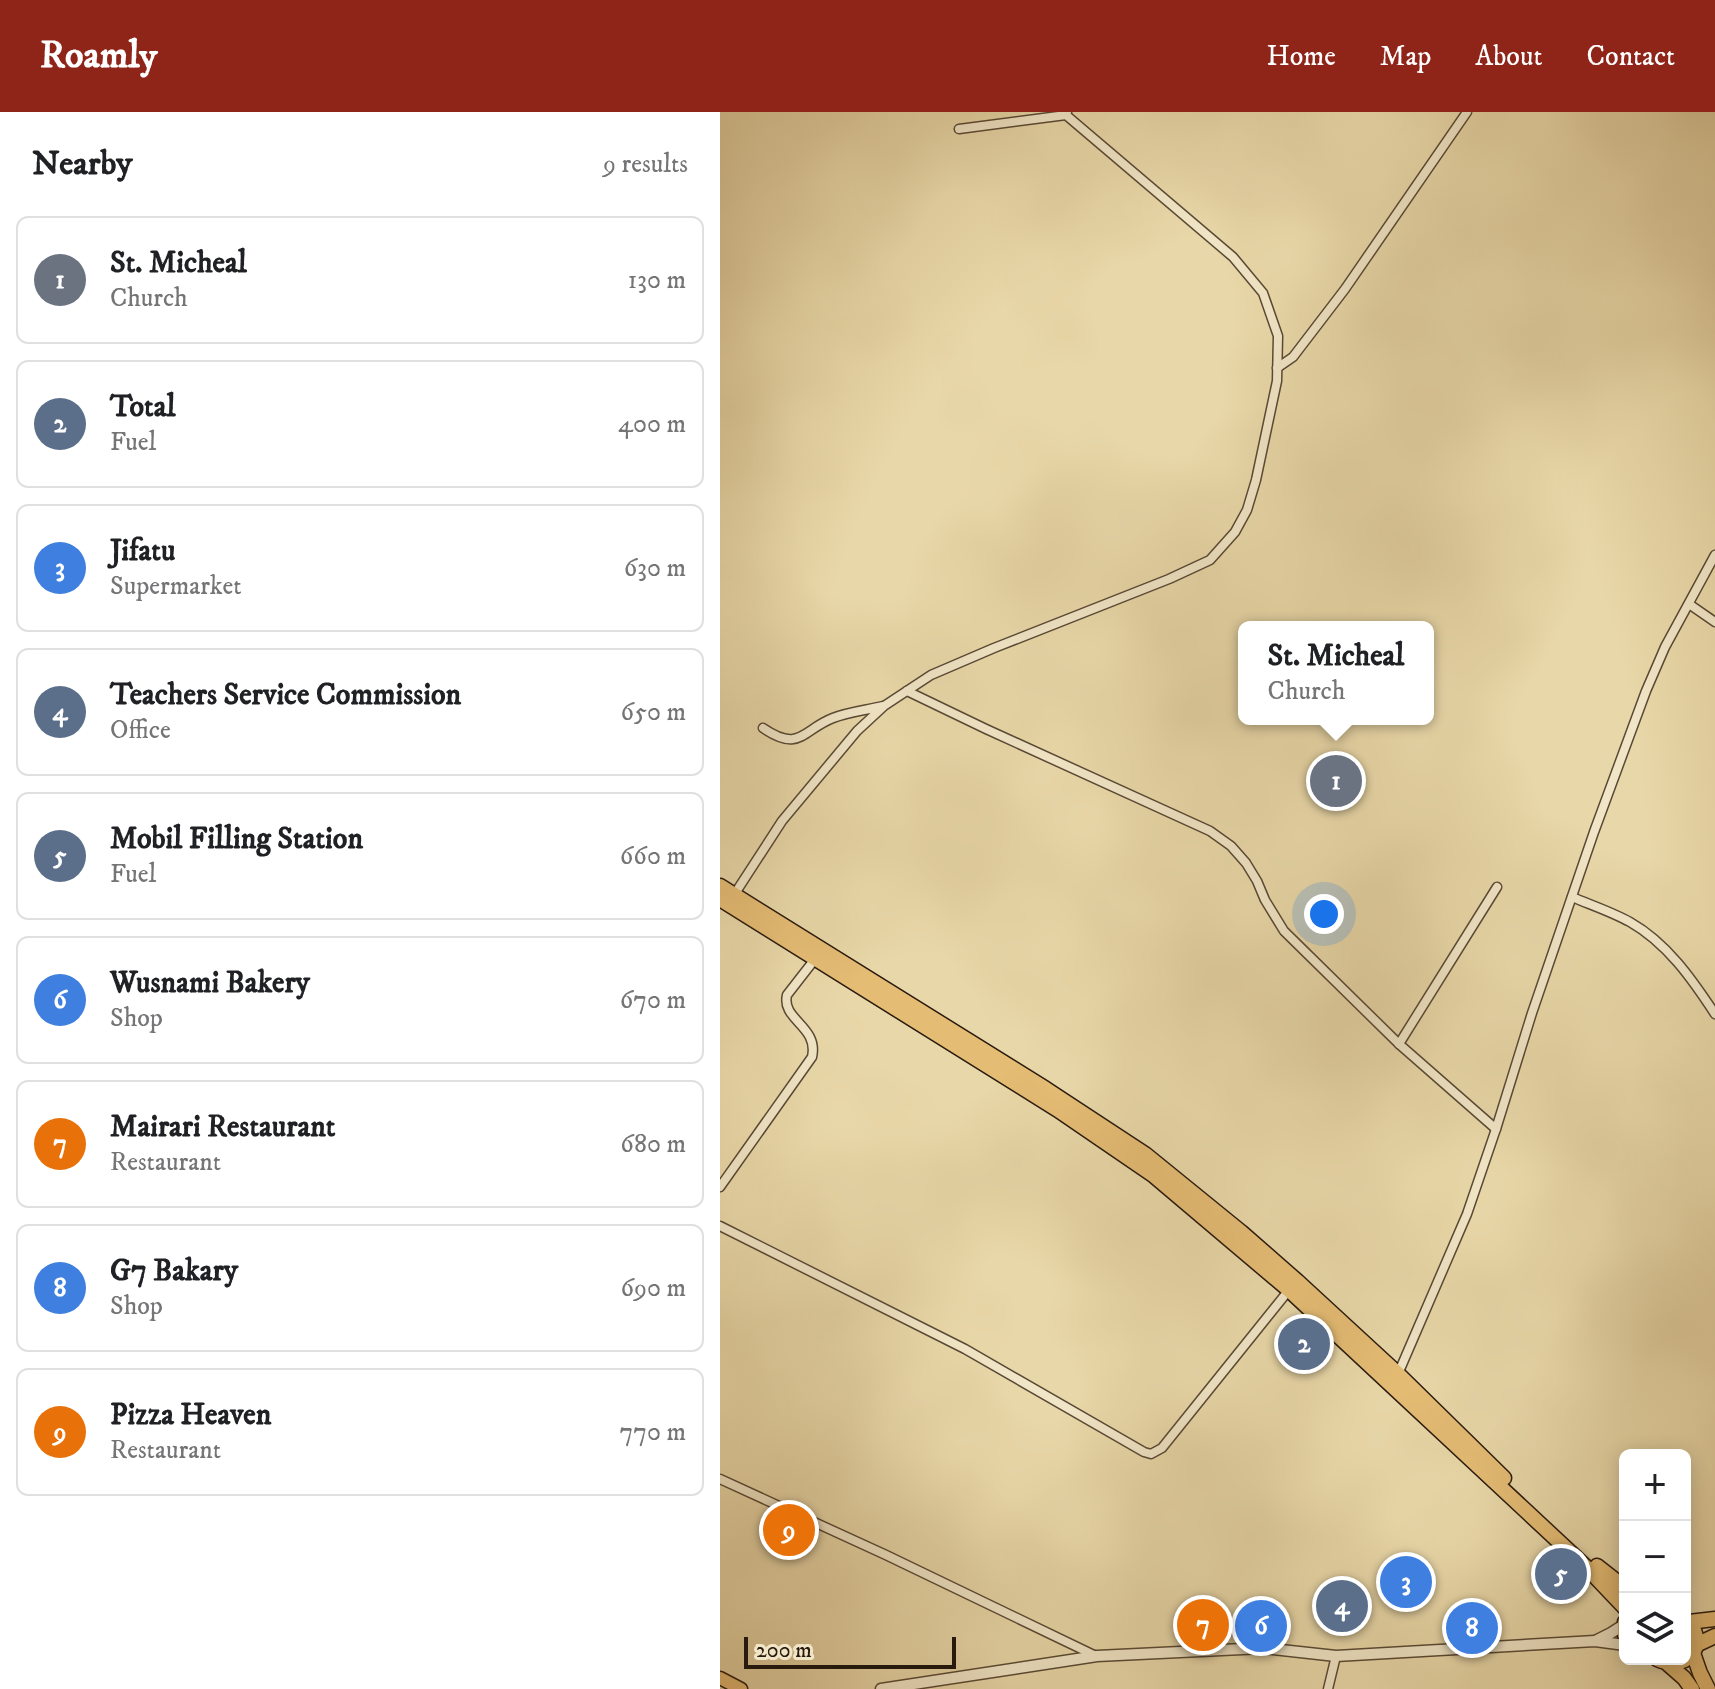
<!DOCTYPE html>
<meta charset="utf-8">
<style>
:root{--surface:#fff;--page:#f6f6f6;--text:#202124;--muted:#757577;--line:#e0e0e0;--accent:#8f2418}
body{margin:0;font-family:"IM FELL DW Pica",serif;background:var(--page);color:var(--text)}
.controls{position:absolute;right:24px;bottom:24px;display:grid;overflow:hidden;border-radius:12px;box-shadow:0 4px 20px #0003}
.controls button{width:72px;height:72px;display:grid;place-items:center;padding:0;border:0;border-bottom:2px solid var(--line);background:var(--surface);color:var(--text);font:40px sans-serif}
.scale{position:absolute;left:24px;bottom:20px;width:212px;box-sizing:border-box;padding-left:8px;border:4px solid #291a0e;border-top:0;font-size:22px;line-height:28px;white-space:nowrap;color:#291a0e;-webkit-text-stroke:6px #f0e5c6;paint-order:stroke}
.you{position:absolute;left:604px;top:802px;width:28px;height:28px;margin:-20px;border:6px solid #fff;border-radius:50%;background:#1a73e8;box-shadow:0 0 0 12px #1a73e833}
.badge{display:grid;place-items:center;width:52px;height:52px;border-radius:50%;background:var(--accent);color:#fff;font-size:26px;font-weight:700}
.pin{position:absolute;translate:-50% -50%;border:4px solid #fff;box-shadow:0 2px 8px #0006}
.popup{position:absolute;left:518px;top:509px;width:196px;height:104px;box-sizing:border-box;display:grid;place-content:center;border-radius:12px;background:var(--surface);filter:drop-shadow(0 2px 6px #0005);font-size:26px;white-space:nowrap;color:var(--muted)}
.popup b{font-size:30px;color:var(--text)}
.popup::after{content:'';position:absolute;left:50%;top:100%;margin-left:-16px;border:16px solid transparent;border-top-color:var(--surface)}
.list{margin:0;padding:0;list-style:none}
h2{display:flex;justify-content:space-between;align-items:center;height:104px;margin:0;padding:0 32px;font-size:34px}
h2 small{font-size:26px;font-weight:400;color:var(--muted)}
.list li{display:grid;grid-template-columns:52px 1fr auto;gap:24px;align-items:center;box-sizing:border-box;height:128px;margin:0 16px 16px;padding:0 16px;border:2px solid var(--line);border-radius:12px}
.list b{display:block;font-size:30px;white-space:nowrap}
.list p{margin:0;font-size:26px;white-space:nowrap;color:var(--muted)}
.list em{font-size:26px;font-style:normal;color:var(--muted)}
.icon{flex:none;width:44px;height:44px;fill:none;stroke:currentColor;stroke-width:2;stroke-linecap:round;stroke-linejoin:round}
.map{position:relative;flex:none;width:995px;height:1577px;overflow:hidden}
header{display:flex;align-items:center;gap:48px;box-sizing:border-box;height:112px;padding:0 40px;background:var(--accent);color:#fff}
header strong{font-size:38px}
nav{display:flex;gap:44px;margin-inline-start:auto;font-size:28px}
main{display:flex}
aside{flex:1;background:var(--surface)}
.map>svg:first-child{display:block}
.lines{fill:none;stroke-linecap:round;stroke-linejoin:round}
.minor-casing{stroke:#594934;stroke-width:11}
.tertiary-casing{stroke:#594934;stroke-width:13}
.primary-casing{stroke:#291a0e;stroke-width:15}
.trunk-casing{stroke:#291a0e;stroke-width:17}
.minor{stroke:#f0e5c6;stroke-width:8}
.tertiary{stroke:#f0e5c6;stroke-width:10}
.primary{stroke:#e4bc74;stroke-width:12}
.trunk{stroke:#e4bc74;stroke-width:14}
</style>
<header>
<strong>Roamly</strong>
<nav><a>Home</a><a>Map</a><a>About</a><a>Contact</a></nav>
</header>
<main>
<aside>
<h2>Nearby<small>9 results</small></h2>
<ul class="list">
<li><span class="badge" style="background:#6b7280">1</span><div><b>St. Micheal</b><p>Church</p></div><em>130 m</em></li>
<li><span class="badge" style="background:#5c6f8a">2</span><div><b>Total</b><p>Fuel</p></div><em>400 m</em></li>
<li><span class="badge" style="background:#3f7fe0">3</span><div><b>Jifatu</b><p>Supermarket</p></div><em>630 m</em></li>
<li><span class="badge" style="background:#5c6f8a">4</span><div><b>Teachers Service Commission</b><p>Office</p></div><em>650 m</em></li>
<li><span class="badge" style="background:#5c6f8a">5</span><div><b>Mobil Filling Station</b><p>Fuel</p></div><em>660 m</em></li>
<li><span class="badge" style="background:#3f7fe0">6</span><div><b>Wusnami Bakery</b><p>Shop</p></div><em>670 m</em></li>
<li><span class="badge" style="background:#e8710a">7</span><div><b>Mairari Restaurant</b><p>Restaurant</p></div><em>680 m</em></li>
<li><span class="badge" style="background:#3f7fe0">8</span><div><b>G7 Bakary</b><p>Shop</p></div><em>690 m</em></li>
<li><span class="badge" style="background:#e8710a">9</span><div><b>Pizza Heaven</b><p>Restaurant</p></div><em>770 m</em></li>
</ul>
</aside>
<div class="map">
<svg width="995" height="1577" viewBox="0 0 995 1577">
<rect width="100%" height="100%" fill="#e8d7a8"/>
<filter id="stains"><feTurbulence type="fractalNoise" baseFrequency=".0025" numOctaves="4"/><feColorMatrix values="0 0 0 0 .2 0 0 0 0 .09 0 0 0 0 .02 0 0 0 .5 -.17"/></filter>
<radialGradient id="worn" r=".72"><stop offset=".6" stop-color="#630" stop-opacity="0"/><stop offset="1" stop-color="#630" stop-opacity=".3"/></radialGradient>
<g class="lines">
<g class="minor-casing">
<g id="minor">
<path d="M239,17l107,-14"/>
<path d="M557,256l16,-11 52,-68 122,-177"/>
<path d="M969,492l26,18"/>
<path d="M187,579l79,38 224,102 21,15 15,17 11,18 8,19 19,31 115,113 97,85"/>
<path d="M43,616c37,25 39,2 70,-10 15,-6 34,-8 50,-12"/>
<path d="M14,783l48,-74 75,-90 27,-25 47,-31 63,-27 175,-69 41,-19 25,-28 12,-22 9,-30 21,-99 1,-45 -15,-43 -30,-36 -167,-142 1,-3"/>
<path d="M852,785c19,8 40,15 58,25 37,21 62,57 85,92"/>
<path d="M679,932l98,-157"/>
<path d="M0,1075l92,-130c7,-31 -31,-37 -25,-62l28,-36"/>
<path d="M0,1114l245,123 179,103 7,2 11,-6 127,-158"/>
<path d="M678,1262l69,-160 29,-85 36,-116 62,-181 52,-141 19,-44 50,-92"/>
<path d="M0,1367l166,76 210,101"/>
<path d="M608,1577l8,-33"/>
</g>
</g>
<g class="tertiary-casing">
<g id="tertiary">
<path d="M877,1528l14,-7 14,-9"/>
<path d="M161,1577l216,-33 166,-8 73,8 259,-15 30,4"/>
</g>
</g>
<g class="primary-casing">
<path id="primary" d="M0,1566l21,11"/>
</g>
<g class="trunk-casing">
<g id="trunk">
<path d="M0,774l326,203 99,65 96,78 56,49 101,93 106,104"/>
<path d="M0,787l338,211 95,65 136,115 296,276 40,42"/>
<path d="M877,1454l28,22"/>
<path d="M905,1510v13"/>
<path d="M969,1510l26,-3"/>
<path d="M976,1533l19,-9"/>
<path d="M973,1541l7,20 8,16"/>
<path d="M937,1547c34,15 53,-19 28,-40"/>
<path d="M948,1552l16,14 8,11"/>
</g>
</g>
<use href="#minor" class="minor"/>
<use href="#tertiary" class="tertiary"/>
<use href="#primary" class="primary"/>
<use href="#trunk" class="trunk"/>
</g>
<rect width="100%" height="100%" filter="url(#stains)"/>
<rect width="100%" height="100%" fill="url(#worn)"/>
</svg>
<div class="controls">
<button>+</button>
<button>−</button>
<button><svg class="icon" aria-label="layers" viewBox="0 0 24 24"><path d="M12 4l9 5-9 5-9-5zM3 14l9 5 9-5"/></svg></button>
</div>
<div class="scale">200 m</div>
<div class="you"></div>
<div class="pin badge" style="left:616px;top:669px;background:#6b7280">1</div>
<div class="popup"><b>St. Micheal</b>Church</div>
<div class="pin badge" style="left:584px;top:1232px;background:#5c6f8a">2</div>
<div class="pin badge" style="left:686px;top:1470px;background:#3f7fe0">3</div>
<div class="pin badge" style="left:622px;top:1494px;background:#5c6f8a">4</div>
<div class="pin badge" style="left:841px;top:1462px;background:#5c6f8a">5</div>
<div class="pin badge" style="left:541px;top:1514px;background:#3f7fe0">6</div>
<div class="pin badge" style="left:483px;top:1513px;background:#e8710a">7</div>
<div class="pin badge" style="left:752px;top:1516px;background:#3f7fe0">8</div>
<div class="pin badge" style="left:69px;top:1418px;background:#e8710a">9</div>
</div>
</main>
